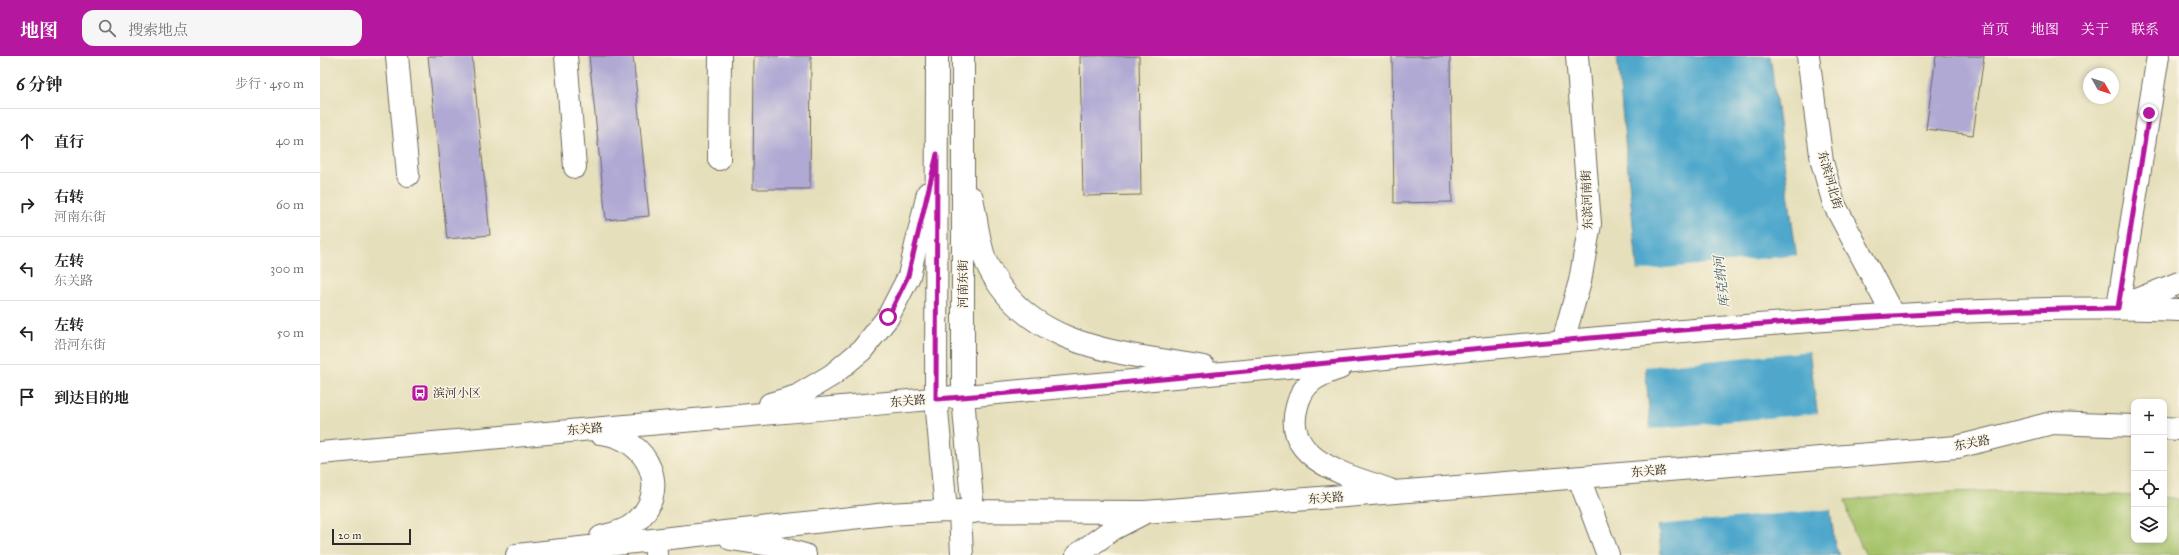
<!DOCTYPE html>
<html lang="zh">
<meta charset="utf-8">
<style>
:root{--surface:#fff;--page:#f6f6f6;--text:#222;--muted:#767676;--line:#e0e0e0;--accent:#b5179e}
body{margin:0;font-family:"IM FELL Great Primer","Noto Serif SC",serif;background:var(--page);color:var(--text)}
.controls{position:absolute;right:12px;bottom:12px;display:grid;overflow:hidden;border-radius:8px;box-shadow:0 2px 6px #0003}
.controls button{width:36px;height:36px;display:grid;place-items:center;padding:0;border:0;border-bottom:1px solid var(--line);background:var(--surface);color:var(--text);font:20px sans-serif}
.compass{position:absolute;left:1763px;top:12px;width:36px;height:36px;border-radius:50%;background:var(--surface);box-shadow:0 2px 6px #0003;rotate:129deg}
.scale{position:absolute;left:12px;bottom:10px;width:79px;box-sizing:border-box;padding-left:4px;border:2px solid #2b2b2b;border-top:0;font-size:11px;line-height:14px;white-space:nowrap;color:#2b2b2b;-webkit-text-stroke:3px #fcf5e5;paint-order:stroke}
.stop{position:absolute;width:12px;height:12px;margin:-9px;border:3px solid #b5179e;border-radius:50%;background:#fff}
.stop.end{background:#b5179e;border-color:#fff;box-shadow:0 1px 4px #0008}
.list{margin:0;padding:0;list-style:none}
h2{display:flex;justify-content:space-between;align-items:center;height:52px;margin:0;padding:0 16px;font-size:17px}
h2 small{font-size:13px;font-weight:400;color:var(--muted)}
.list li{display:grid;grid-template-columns:26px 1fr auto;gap:12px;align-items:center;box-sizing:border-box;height:64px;padding:0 16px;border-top:1px solid var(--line)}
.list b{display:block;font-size:15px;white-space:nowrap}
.list p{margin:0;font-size:13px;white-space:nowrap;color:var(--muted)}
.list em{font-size:13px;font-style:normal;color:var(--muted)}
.icon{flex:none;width:22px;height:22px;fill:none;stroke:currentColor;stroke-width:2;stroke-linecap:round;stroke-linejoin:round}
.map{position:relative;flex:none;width:1859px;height:499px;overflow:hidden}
header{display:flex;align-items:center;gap:24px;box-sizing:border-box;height:56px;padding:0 20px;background:var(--accent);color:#fff}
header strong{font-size:19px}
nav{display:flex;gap:22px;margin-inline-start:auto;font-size:14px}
.search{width:280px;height:36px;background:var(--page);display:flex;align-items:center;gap:10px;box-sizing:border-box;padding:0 14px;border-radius:12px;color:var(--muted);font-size:15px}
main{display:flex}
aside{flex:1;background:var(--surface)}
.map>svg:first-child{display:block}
.green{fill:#a6c36a;stroke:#68774a}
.water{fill:#4fa8cc;stroke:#3d6a7c}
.pier{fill:#e5dfbb}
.building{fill:#afa9d4}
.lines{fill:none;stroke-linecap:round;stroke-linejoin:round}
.minor-casing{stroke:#6c6a5d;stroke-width:24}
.major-casing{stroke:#6c6a5d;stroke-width:24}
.minor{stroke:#fff;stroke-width:22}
.major{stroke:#fff;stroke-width:22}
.route{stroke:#b5179e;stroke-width:5}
.labels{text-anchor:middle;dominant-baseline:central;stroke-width:3;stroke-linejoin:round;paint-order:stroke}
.street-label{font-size:12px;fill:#2b2b2b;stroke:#fcf5e5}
.poi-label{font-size:12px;fill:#2b2b2b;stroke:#fcf5e5;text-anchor:start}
.water-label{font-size:13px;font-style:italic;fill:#395d6b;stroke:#fcf5e5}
</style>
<header>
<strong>地图</strong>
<div class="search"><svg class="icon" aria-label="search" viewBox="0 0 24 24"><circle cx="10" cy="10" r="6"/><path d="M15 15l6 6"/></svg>搜索地点</div>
<nav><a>首页</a><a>地图</a><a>关于</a><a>联系</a></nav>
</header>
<main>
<aside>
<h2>6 分钟<small>步行 · 450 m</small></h2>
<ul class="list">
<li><svg class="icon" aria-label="ahead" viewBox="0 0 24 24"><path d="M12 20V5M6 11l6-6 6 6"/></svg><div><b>直行</b></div><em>40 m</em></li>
<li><svg class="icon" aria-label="right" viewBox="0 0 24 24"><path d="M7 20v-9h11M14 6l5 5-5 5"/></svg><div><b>右转</b><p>河南东街</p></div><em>60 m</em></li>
<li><svg class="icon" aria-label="left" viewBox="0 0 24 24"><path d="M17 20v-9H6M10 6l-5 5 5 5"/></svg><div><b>左转</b><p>东关路</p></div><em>300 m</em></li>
<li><svg class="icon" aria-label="left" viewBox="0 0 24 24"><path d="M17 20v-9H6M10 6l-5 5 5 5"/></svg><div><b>左转</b><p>沿河东街</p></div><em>50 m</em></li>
<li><svg class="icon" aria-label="arrive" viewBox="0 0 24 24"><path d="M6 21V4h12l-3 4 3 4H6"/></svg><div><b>到达目的地</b></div></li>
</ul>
</aside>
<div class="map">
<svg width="1859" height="499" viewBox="0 0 1859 499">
<rect width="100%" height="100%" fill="#fcf5e5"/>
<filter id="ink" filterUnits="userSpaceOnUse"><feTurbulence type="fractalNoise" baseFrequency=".025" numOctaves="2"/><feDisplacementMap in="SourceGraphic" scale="8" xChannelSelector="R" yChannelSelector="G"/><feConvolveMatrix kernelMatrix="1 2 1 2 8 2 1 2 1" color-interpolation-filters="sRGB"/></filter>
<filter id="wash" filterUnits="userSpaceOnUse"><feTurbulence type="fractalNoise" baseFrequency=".012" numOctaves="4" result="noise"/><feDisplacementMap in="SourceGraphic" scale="16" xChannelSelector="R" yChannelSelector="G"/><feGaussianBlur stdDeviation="0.9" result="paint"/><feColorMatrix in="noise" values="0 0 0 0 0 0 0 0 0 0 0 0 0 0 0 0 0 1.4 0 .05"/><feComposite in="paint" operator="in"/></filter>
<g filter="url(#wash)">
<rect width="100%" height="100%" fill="#e5dfbb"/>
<path class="green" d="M1705,434l109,6v44h30v-43l15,2v56h-174l-6,-2 -7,2h-126l-12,-22 -9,-33 105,-8z"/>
<path class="water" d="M1297,0h153l65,490 5,9h-179l-24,-289z"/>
<g class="pier">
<path d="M1479,199l13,96 -168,16 -8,-96z"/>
<path d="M1500,357l13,96 -176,16 -8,-96z"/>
</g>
<g id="blocks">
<g class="building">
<path d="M108,0h44l18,179 -43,4z"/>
<path d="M269,0h44l16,160 -43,4z"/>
<path d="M434,0h57l-1,133h-57z"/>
<path d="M760,0h59l2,139 -58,1z"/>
<path d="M1072,0h58l2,146 -58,1z"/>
<path d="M1616,0h48l-11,79 -47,-6z"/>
</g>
</g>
</g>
<g filter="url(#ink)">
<use href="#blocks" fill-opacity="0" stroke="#6c6a5d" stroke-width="1"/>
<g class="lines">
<g class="minor-casing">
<g id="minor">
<path d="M77,0l11,119"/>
<path d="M246,0l9,111"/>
<path d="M1488,0l14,106 12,42 59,111"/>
<path d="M399,103l1,-103"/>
<path d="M1798,251l40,-251"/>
<path d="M1798,251l61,-24"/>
<path d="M1243,285l17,-60 10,-57 -13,-168"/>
<path d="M1259,422l29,77"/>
<path d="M640,456l2,43"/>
<path d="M335,484l1,15"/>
</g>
</g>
<g class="major-casing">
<g id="major">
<path d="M617,0l-1,343 10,112"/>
<path d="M643,0v341l10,115"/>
<path d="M652,142c4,18 7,50 15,66 40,85 136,89 217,103"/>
<path d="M1020,312c-22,7 -37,14 -43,38 -16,56 55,70 93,84"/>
<path d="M450,348l27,-8 35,-21 30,-25 26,-33 21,-41 19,-83"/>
<path d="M1844,372l15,1"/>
<path d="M280,377c49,4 74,60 32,92 -9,7 -21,9 -31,12"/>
<path d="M0,397c349,-31 697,-61 1046,-93 130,-13 261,-25 392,-35 140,-11 280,-20 421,-15"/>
<path d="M411,483l39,6 35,10"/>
<path d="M197,499l370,-41 59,-3 199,1 812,-65 95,-24 82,3"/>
<path d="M757,499l36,-26 29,-15"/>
</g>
</g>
<use href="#minor" class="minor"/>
<use href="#major" class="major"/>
</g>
</g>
<g class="lines" filter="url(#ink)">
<path class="route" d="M568,261l20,-41 29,-122 -1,245c394,-31 787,-86 1182,-91l31,-195"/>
</g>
<defs>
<g id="bus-square" transform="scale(0.9)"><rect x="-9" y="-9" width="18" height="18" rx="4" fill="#b5179e" stroke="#fcf5e5"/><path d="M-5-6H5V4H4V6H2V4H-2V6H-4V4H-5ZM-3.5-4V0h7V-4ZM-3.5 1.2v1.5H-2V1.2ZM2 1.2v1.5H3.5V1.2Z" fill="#fff"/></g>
</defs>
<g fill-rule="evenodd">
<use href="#bus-square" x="100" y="337"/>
</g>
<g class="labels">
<g class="street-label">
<text transform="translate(1510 124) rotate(74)">东滨河北街</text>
<text transform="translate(1267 144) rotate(-92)">东滨河南街</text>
<text transform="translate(643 228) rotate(-90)">河南东街</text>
<text transform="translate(588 345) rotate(-5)">东关路</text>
<text transform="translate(265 373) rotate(-5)">东关路</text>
<text transform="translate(1652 387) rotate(-11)">东关路</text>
<text transform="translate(1329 415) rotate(-5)">东关路</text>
<text transform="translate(1006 442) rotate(-4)">东关路</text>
</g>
<g class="poi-label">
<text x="113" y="337">滨河小区</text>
</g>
<g class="water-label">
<text transform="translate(1402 226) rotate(-97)">库克纳河</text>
</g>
</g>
</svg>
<div class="controls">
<button>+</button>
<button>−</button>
<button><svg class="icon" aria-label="locate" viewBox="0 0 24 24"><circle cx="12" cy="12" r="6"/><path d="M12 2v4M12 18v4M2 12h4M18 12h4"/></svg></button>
<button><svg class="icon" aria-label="layers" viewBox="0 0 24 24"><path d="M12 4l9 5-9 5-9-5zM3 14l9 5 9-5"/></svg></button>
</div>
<svg class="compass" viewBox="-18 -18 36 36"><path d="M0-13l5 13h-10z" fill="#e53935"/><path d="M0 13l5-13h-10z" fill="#767676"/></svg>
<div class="scale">20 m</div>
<div class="stop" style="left:568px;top:261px"></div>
<div class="stop end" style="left:1829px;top:57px"></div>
</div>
</main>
